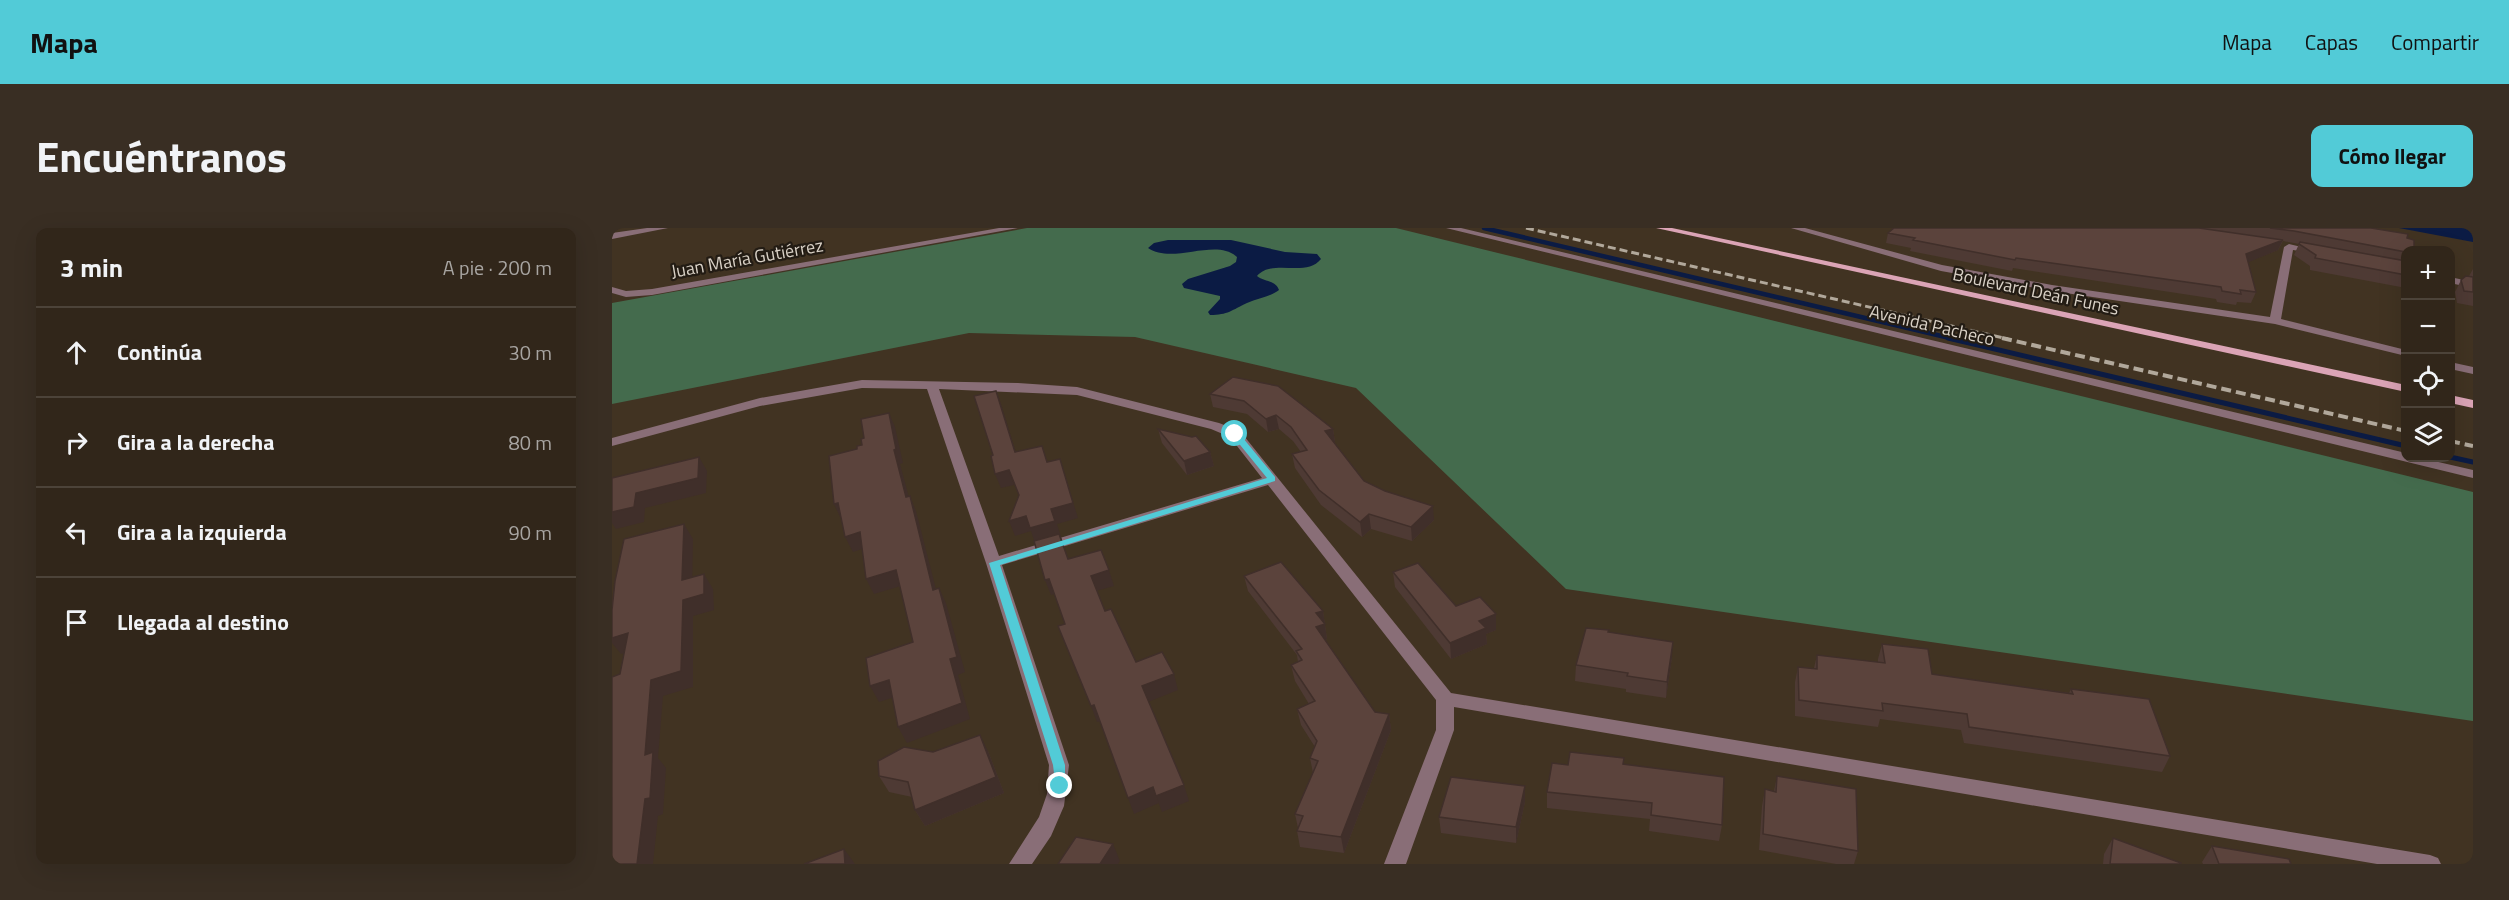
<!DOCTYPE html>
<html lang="es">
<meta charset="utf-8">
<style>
:root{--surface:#31261a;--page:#392e23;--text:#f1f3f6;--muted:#a8a5a2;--line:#4c4339;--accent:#52cbd7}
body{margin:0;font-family:"Titillium Web",sans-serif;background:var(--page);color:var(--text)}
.controls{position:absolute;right:18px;top:18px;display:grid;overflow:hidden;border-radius:12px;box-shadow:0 6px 24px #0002}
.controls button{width:54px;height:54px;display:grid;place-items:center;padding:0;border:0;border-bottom:2px solid var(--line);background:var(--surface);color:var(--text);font:30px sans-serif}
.stop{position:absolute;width:18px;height:18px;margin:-14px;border:4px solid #52cbd7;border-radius:50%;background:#fff}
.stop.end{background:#52cbd7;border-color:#fff;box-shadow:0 2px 6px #0008}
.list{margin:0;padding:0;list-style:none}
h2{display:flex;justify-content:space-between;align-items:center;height:78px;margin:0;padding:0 24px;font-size:26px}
h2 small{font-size:20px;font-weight:400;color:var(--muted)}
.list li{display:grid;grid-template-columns:39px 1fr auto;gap:18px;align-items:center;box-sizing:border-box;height:90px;padding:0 24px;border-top:2px solid var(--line)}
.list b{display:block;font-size:22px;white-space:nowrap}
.list em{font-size:20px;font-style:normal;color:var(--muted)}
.icon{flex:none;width:33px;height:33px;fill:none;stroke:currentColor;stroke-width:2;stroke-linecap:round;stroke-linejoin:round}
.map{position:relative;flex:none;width:1861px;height:636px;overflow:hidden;border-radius:12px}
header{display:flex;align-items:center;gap:36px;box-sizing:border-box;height:84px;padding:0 30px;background:var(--accent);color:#111}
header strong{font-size:28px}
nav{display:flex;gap:33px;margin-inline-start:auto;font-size:21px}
.intro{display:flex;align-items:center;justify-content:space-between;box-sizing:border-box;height:144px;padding:0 36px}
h1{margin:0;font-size:42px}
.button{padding:15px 27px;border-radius:12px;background:var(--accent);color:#111;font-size:21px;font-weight:700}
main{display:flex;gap:36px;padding:0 36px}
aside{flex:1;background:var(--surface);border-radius:12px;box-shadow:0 6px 24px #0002}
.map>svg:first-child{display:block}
.green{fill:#446b4d}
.water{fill:#0b1b44}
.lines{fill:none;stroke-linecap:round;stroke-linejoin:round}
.stream-far1{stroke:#0b1b44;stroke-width:4.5}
.stream{stroke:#0b1b44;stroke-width:5}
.minor{fill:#896e77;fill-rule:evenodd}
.major{fill:#dba4b6;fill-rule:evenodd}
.rail-far1{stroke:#b1a89b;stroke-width:3;stroke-dasharray:8 4;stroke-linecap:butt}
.rail{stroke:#b1a89b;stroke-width:4;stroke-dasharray:10 5;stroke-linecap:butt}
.wall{fill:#4e3a34}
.shaded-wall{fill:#402f2a}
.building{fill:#5b433c;stroke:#402f2a;stroke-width:1.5}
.route{fill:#52cbd7}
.labels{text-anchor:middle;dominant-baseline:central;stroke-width:4.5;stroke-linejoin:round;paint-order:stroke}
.far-street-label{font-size:18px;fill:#d9d1c6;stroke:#231c14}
</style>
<header>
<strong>Mapa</strong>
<nav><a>Mapa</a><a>Capas</a><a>Compartir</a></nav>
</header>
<div class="intro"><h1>Encuéntranos</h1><a class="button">Cómo llegar</a></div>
<main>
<aside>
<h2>3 min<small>A pie · 200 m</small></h2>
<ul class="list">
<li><svg class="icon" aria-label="ahead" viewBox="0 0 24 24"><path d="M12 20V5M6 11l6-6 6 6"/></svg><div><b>Continúa</b></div><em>30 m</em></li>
<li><svg class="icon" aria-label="right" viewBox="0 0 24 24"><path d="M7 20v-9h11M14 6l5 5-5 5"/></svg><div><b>Gira a la derecha</b></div><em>80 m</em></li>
<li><svg class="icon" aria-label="left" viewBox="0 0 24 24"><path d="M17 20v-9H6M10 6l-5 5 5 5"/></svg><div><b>Gira a la izquierda</b></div><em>90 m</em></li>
<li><svg class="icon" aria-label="arrive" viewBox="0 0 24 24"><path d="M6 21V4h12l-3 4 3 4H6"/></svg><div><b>Llegada al destino</b></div></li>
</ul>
</aside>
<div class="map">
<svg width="1861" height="636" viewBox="0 0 1861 636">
<rect width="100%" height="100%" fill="#413322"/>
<path class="green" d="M415,0h369l1077,264v229l-907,-132 -210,-201 -221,-51 -166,-4 -357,71v-101z"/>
<g class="water">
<path d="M1787,0h74v14z"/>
<path d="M556,12h63l54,12 32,2 4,5c-15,19 -48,-1 -64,17 7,6 19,4 22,14 -9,7 -21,8 -32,13 -15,7 -19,12 -37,12l-2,-3 12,-13v-3l-36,-8 -2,-4 6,-5 42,-13 6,-4 1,-5c-21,-20 -64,8 -89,-9l6,-5z"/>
</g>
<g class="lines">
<path class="stream-far1" d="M872,0l470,111"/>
<g class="stream">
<path d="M1336,110l458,108"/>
<path d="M1838,229l23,5"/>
</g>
<g class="minor">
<path d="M35,0h21l-56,11v-6z"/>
<path d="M387,0h19l-366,67 -26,2 -14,-4v-6l14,4 26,-2z"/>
<path d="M834,0h15l945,225v5h15l52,12v8z"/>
<path d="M1179,0h14l137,37 110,20 218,32 14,-70 5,-3 33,8 -2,2 -27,-4 -12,69 125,31v6l-131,-32 -223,-33 -111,-20z"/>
<path d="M1838,49l23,5v6l-23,-5z"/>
<path d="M1838,134l23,5v7l-23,-5z"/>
<path d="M250,152l156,3 59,4 142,36 21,8 211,262 979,162 8,3 3,6h-64l-923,-157v23l-48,134h-22l52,-134v-30l-168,-215 -266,80 67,200 -5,41 -13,30 -19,28h-23l30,-47 8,-23 2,-29 -63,-202 -59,-174 -65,-1 -102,18 -148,40v-8l148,-40zM327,161l138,6 134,34 19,8 32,41 -263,78z"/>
</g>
<g class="major">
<path d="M1044,0h16l734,157v7z"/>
<path d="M1838,167l23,5v8l-23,-5z"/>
</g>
<path class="rail-far1" d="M914,0l482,111"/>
<g class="rail">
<path d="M1390,110l404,93"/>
<path d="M1838,213l23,5"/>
</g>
</g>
<g class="wall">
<path d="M1282,0h477l35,22v38l-96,-18v-4l-16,-11 5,-11 -16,-3 -5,9 -30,12 8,30 -5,11 -14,-1 -1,3 -19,-3 -1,-3 -203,-31 -1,3 -102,-20 1,-3 -25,-5 2,-10z"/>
<path d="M1861,41v37l-16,-3 -2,-11 6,-12 8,-4z"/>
<path d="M621,149l100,52 2,13 -1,1 30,38 70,39 -22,21 -41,-12 -9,8 -41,-32 -26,-37 -3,-14 9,-2 -8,-11 -14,-12 -11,3 -21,-18 -34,-7 -3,-13z"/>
<path d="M546,201l52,23 4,14 -27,9 -25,-32z"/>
<path d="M781,344l63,34 40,8v16l-10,4 1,10 -36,15 -56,-72z"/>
<path d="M632,348l79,35 4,28 -2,1 50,72 14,2 2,16 -47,123 -44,-6 -3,-16 1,-3 -3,-14 18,-41 -3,-15 5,-11 -14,-22 -4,-16 12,-5 -14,-23 -4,-16 7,-3 -1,-7 -49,-64z"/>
<path d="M997,404l63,25 -6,41 -40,-6v-3l-51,-8 1,-16z"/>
<path d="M1270,416l50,30 137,19 2,-4 99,67 -8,16 -198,-29 -3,-13 -81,-11 -2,8 -83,-11v-34l3,-15 16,1 3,-13 61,8v-4z"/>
<path d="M376,523l16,42 -79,33 -10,-16 -3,-13 -23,-5 -10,-16 54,-24z"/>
<path d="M1011,536l99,61 -3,16 -70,-10 1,-12 -103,-11v-16l21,-27z"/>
<path d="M1165,548l81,75 -4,13h-18l-77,-14 3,-44 3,-17 9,2z"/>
<path d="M913,558v16l-9,41 -75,-10 -2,-16z"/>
<path d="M1501,610l68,26h-78l1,-10z"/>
<path d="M1600,618l79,18h-88l-1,-2z"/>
</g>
<g class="shaded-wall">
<path d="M1671,12l-5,10 -36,15 4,-11z"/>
<path d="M384,163l5,13 19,62 -5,-14z"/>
<path d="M277,185l6,14 8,36 -3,1 13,48 -7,-15 -12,-47z"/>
<path d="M664,187l3,14 -11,3 -2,-13z"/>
<path d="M721,201l2,13 -8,3 -2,-14z"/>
<path d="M598,224l4,14 -27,9 -3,-14z"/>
<path d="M87,229l8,14 -1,22 -61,15 -1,14 -28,7 -4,-6v-11l24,-19z"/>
<path d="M448,231l18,59 -21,6 16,50 -38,-31 -4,-12 -16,5 -6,-15 42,-12z"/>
<path d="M397,242l5,15 -13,3 -6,-14z"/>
<path d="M298,268l6,15 24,94 -7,-15z"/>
<path d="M226,275l3,16 -7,-15z"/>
<path d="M821,278l1,14 -22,21 -1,-14z"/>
<path d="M757,286l2,15 -9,8 -2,-15z"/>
<path d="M72,296l9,15 -1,57 -10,-16z"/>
<path d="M248,304l8,15 -15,5 -8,-15z"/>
<path d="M284,342l8,15 -30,9 -8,-15z"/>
<path d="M497,342l5,16 -18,5 -5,-15z"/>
<path d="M92,346l9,15 1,21 -21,6v71l-30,9 -5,62 8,10 -3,46 -5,2 -5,48h-16l14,-184 32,-80z"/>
<path d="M437,351l6,15 -4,1 -6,-15z"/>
<path d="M327,360l7,15 19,69 -7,3 12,44 -63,24 -9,-16 52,-68z"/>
<path d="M711,383l4,28 -8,4 -3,-16v-14z"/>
<path d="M884,386v16l-10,4 1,10 -36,15 -1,-16 29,-22z"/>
<path d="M16,405l11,16 -18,5 -9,-11v-5z"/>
<path d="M1061,414l-1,15 -6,41 1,-16z"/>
<path d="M562,446l4,16 -30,12 -6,-16z"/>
<path d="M277,452l9,16 -19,6 -9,-16z"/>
<path d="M482,477l6,16 -3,1 -6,-16z"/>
<path d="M777,486l2,16 -47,123 -3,-16z"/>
<path d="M368,507l8,16 16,42 -79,33 -10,-16z"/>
<path d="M572,557l5,16 -27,11 -6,-16z"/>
<path d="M913,558v16l-9,41v-16z"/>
<path d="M541,559l6,16 -25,11 -6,-16z"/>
<path d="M501,616l7,17 -2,3h-18z"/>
<path d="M232,621l11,15h-10z"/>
</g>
<g class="building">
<path d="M1282,0h305l84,12 -37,14 10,38 -16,-2 1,4 -19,-3 -1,-4 -205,-29 -1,2 -102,-20 2,-2 -27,-5z"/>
<path d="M1658,0h101l37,6 -1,4 7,2v10h-8v2l-112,-21z"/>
<path d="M1688,14l106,19v14l-91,-17 1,-3 -17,-11z"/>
<path d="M1854,48l7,1v15l-9,-1 -3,-11z"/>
<path d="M621,149l45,9 55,43 -8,2 39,50 21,10 48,15 -22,21 -42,-13 -9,8 -41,-32 -27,-36 15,-4 -16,-23 -15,-12 -10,4 -22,-18 -34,-7z"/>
<path d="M384,163l19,61 27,-6 5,16 13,-3 13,44 -22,6 4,12 -25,7 -4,-12 -17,5 10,-26 -10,-25 -14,4 -4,-18 2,-1 -19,-59z"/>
<path d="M277,185l7,36 -2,1 12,47 4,-1 23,94 6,-2 18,69 -7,2 12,44 -64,24 -9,-47 -19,6 -4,-28 47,-16 -17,-72 -30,9 -6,-47 -15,5 -7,-34 -4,1 -5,-48 28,-7v-3l5,-1 -1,-6 3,-1 -3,-19z"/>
<path d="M546,201l34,8 4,-1 14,16 -26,9z"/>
<path d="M87,229l-1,21 -62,15 -2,14 -22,5v-34z"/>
<path d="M72,296l-2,56 22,-6v20l-21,6 -2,71 -30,9 -6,75 8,-3 -3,46 -5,1 -8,65h-25v-187l8,-3 8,-41 -16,5v-28l3,-29 9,-42z"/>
<path d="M447,306l9,25 33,-9 8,20 -18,6 14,35 6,-2 25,53 26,-10 12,22 -32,12 42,99 -28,11 -3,-9 -25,11 -34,-93 -3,1 -33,-80 7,-2 -16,-45 -4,1 -11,-39z"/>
<path d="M669,334l42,49 -7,2 9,11 -9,3 59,85 14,2 -48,123 -44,-6 6,-15 -8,-2 23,-53 -8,-3 7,-17 -20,-32 18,-8 -24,-36 11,-5 -6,-9 6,-2 -58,-73z"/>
<path d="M806,335l38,43 24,-9 16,17 -17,7 7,7 -36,15 -57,-71z"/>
<path d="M974,400l23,2 -1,2 65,10 -6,40 -40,-6 1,-3 -52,-8z"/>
<path d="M1270,416l46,5 4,25 141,20 -2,-5 78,10 21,57 -201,-29 -2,-13 -85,-11 1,8 -84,-11 -1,-33 19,2v-14l68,8z"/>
<path d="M368,507l16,42 -81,33 -7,-28 -29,-6 -1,-15 26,-14 29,5z"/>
<path d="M958,524l54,6 -1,6 101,13 -2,48 -71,-10 1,-12 -105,-11 5,-29 16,2z"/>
<path d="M1165,548l79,13 2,62 -95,-17 2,-45 11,3z"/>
<path d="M839,549l74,9 -9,41 -77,-10z"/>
<path d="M464,609l37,7 -13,20h-42z"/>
<path d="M1501,610l68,25v1h-71z"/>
<path d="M1600,618l77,13 2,5h-72z"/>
<path d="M232,621l1,15h-41z"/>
</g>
<path class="route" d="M620,204h6l37,45v4l-275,84 65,200v25h-9l-3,-25 -64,-202 278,-85 -35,-43z"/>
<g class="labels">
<g class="far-street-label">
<text transform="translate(135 30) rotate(-10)">Juan María Gutiérrez</text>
<text transform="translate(1424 63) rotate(12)">Boulevard Deán Funes</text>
<text transform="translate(1320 97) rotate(13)">Avenida Pacheco</text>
</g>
</g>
</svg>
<div class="controls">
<button>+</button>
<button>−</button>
<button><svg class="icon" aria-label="locate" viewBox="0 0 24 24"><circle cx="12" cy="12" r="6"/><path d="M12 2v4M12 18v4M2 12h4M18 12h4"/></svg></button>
<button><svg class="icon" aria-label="layers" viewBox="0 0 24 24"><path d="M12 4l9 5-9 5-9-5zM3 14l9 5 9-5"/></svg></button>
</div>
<div class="stop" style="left:623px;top:206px"></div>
<div class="stop end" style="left:448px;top:558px"></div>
</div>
</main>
